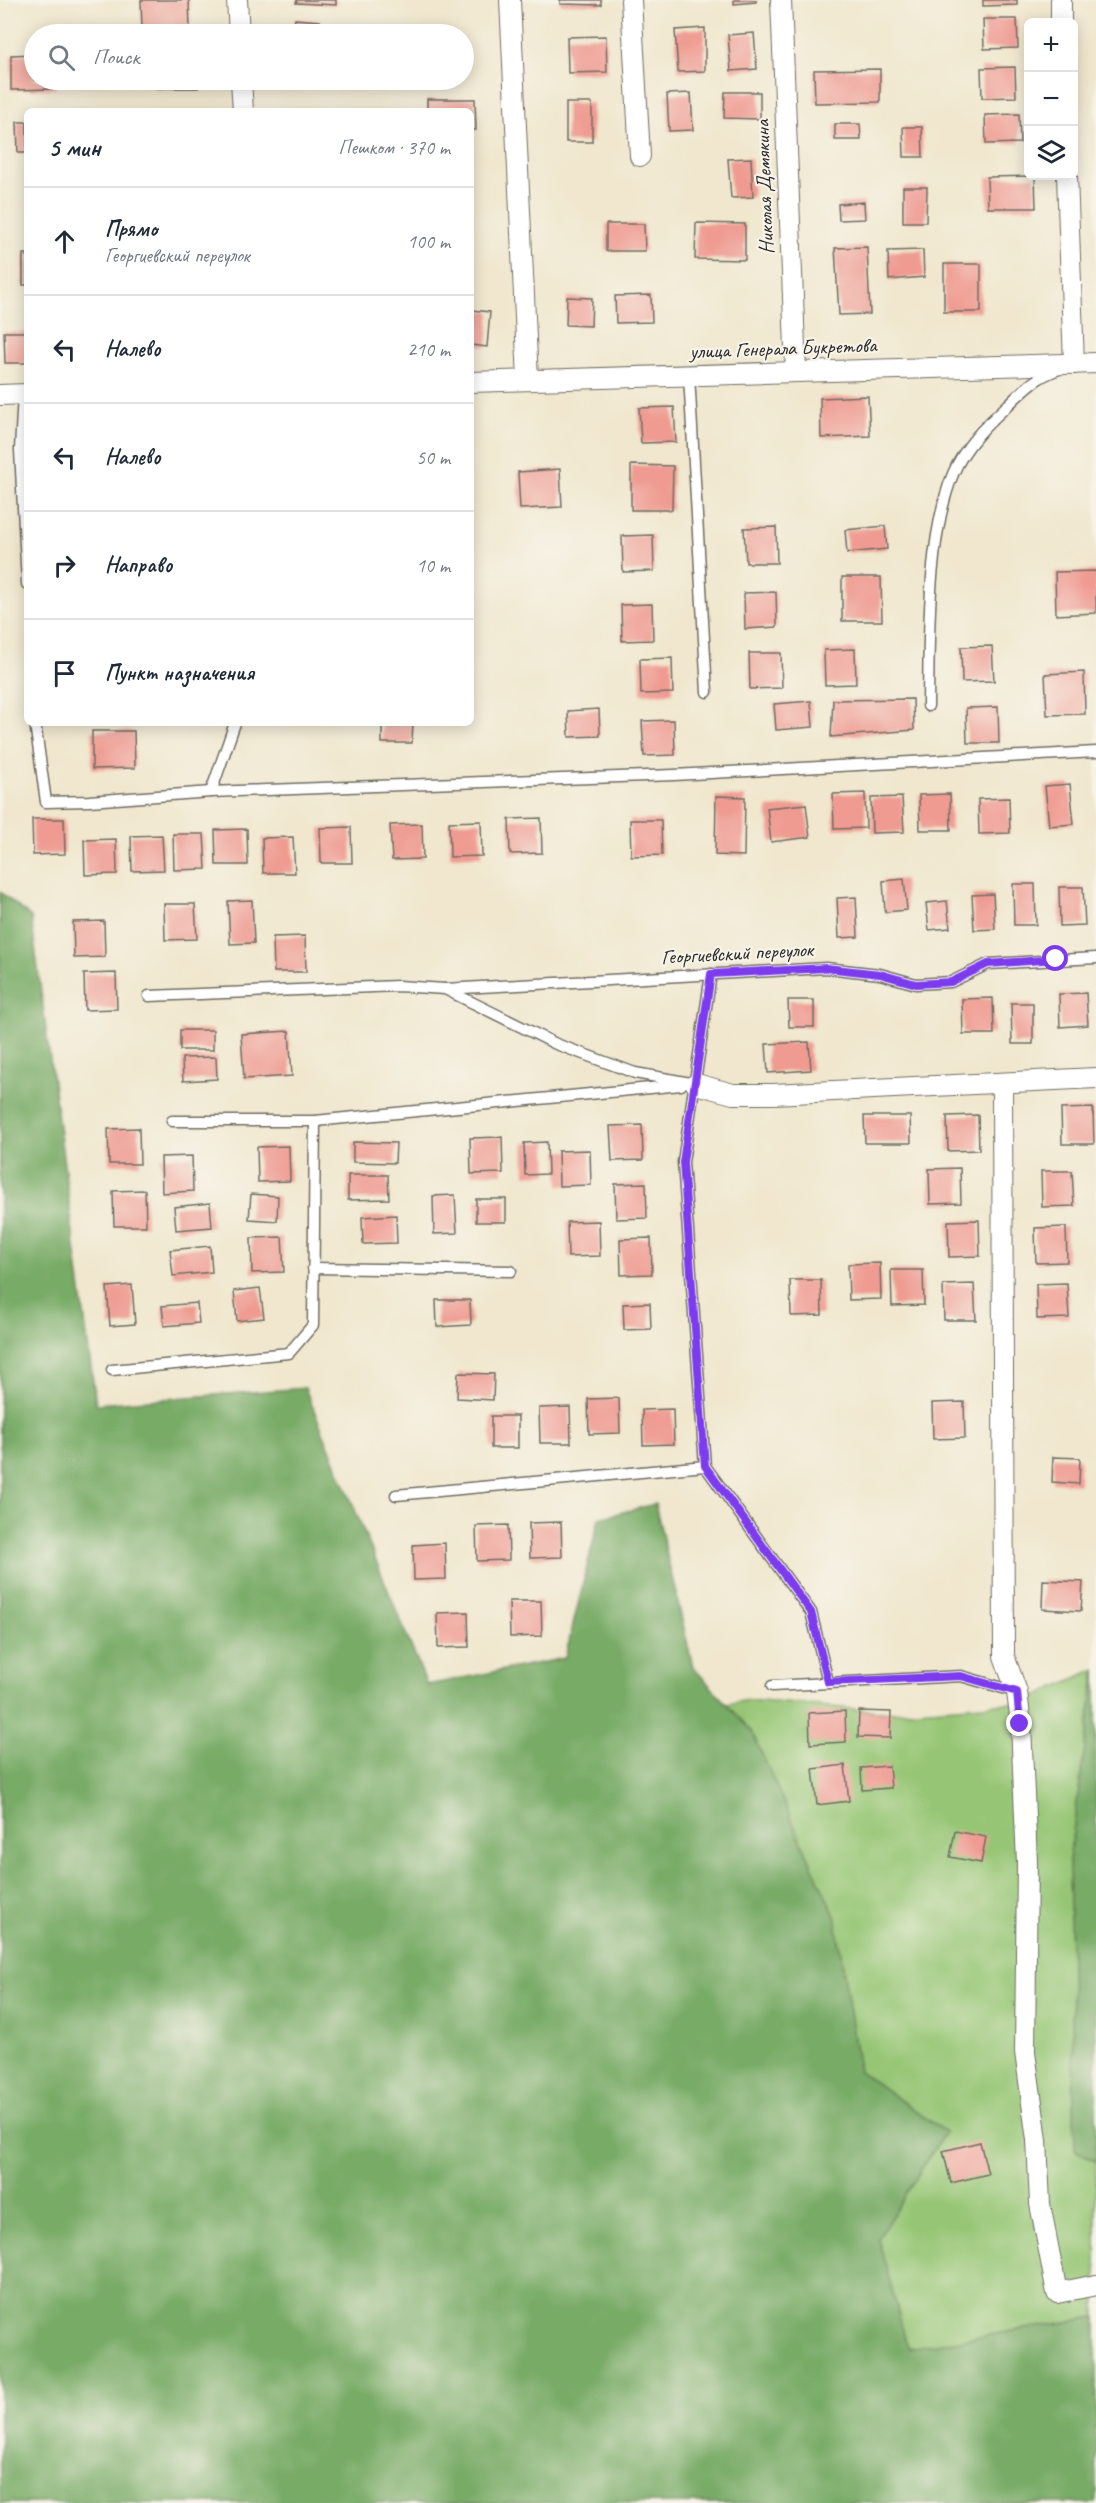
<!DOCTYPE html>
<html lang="ru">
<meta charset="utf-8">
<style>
:root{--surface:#fff;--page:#f6f6f7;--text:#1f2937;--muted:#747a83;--line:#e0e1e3}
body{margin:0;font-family:Caveat,sans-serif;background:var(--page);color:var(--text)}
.controls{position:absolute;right:18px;top:18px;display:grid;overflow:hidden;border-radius:9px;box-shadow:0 3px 15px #0003}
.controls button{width:54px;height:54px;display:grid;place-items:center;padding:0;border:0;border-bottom:2px solid var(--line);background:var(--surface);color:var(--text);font:30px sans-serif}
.stop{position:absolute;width:18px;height:18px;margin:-14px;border:4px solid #7c3aed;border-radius:50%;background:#fff}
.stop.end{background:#7c3aed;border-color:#fff;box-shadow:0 2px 6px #0008}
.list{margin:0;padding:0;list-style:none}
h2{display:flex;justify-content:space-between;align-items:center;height:78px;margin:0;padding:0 24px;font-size:26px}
h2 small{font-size:20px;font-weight:400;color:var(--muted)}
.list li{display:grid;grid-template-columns:39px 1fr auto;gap:18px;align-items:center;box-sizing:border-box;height:108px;padding:0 24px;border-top:2px solid var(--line)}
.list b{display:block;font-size:22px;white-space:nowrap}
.list p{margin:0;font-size:20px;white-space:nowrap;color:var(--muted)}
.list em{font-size:20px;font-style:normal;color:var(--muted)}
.icon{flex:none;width:33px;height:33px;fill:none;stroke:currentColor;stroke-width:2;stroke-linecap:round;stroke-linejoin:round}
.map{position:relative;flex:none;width:1096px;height:2503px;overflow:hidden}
.search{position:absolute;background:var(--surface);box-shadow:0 3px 15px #0003;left:24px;top:24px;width:450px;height:66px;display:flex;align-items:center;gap:15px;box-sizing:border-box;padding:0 21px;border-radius:33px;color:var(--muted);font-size:22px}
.panel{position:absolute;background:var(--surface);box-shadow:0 3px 15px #0003;left:24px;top:108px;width:450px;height:618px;border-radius:9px}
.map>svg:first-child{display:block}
.green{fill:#96c675;stroke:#607850;stroke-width:1.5}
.forest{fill:#78ab66;stroke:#526b48;stroke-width:1.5}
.building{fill:#ef9b92}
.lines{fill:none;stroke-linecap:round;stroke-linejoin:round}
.service-casing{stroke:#706d64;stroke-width:13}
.minor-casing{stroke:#706d64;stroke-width:22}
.service{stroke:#fff;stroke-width:10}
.minor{stroke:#fff;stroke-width:20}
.route{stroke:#7c3aed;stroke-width:8}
.labels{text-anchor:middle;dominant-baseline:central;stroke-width:4.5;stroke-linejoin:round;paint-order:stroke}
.street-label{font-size:21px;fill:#2b2b2b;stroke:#f7f3e8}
</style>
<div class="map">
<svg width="1096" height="2503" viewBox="0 0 1096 2503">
<rect width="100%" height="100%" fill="#f7f3e8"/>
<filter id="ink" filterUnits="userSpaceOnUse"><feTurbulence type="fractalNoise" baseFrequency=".0167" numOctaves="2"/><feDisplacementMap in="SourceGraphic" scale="12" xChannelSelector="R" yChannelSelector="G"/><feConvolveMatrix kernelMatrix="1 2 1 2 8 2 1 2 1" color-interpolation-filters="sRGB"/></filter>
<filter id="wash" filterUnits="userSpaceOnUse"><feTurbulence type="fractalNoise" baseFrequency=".008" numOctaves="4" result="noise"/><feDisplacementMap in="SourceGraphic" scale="24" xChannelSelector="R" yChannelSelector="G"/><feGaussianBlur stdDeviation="1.35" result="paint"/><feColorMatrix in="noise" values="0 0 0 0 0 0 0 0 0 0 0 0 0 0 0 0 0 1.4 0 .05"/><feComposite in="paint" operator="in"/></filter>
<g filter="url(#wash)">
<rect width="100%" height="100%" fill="#f0e7ce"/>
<path class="green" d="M1096,1669l-27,191 6,290 21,11v156l-188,32 -30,-111 67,-106 -86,-61 -24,-155 -109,-212 23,-4 142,12 132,-10z"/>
<g class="forest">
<path d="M0,892l31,25 65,487 209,-16 122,297 138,-27 34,-140 56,-14 38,163 59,65 83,184 24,155 86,61 -67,106 30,111 188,-32v186h-1096z"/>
<path d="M1096,1669v492l-21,-11 -6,-290z"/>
</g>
<g id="blocks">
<g class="building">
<path d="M141,0h48l1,28h-48z"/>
<path d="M297,0h39v5l-40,-2z"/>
<path d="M560,0h41v5l-41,-1z"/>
<path d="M734,0h22v2l-22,2z"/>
<path d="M983,0h34v5l-34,1z"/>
<path d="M295,19l25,2 -1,13h-26z"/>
<path d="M983,19h34l1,29 -34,1z"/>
<path d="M705,28v43l-27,1 -3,-42z"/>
<path d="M754,33l3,36 -26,2 -3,-36z"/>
<path d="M606,36l1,36 -39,1 -1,-36z"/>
<path d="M34,54v26h22v9l-45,1v-35z"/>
<path d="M1015,67l1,30 -34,1 -1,-30z"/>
<path d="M880,69v33l-65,1 -1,-33z"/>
<rect x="156" y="80" width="42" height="8"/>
<path d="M725,92h35v27l-36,-1z"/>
<path d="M691,93l2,37 -24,1 -2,-37z"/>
<path d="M427,99h48l1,31h-5v-19h-44z"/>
<rect x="566" y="103" width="26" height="39"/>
<path d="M1019,114l1,29 -34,1 -1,-29z"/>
<path d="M17,122h10v31h-9z"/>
<path d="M835,124h25l1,16h-26z"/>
<path d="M903,127h19l1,30h-19z"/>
<path d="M751,158l2,39 -22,1 -3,-39z"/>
<path d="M1035,176l1,32h-48l-1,-31z"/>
<path d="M903,187h24l-1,35h-23z"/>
<path d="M864,202l1,17 -26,1 -1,-16z"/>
<path d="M696,223l49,1v36l-50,-1z"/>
<path d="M606,224h38l1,27h-39z"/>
<path d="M867,247l3,67 -31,1 -4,-67z"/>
<path d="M923,250l1,27 -35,3 -1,-29z"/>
<rect x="23" y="254" width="4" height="31"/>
<rect x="944" y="264" width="37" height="48"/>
<path d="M651,295l1,27 -36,1 -1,-27z"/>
<path d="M567,297l25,1 -1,28 -25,-1z"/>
<path d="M471,310l19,2 -3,35 -16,-2z"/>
<path d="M4,332h23v31h-22z"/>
<path d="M868,396l2,40 -49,2 -1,-40z"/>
<path d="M674,407l2,35 -35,1 -2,-35z"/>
<path d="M631,465l42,1 -1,44h-41z"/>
<path d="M560,469l2,38 -42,2 -2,-37z"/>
<path d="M885,526l2,23 -40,4 -2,-23z"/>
<path d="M776,527l1,36h-31l-2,-35z"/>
<path d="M653,535l1,36 -31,1 -1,-36z"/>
<path d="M1096,571v42l-40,2 -1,-43z"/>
<path d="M842,577h39l1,44h-40z"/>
<path d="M776,592l1,35 -32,2 -1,-36z"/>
<path d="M652,604l1,36 -31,1 -1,-36z"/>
<path d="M992,646l2,35 -32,1 -1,-35z"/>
<path d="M855,649l1,35 -31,1 -1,-35z"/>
<path d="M749,653h32l1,35 -32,1z"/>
<path d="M672,658l1,35 -32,1 -1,-35z"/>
<path d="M1084,672l1,42 -38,1 -2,-41z"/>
<path d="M913,699l1,31 -83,7 2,-37z"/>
<path d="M811,701l2,26 -37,3 -2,-26z"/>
<path d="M998,707l1,36h-32l-1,-35z"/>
<path d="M599,709l1,27 -31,1 -1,-26z"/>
<path d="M674,720l1,35 -31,1 -2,-35z"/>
<path d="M382,723h31l-1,20h-30z"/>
<path d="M92,731h42l1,37 -43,1z"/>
<path d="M1070,784l4,40 -25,2 -4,-40z"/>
<path d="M865,793l1,35 -32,1 -1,-35z"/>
<path d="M950,794l1,36h-31l-1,-35z"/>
<path d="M716,796l29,1 -1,59 -29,-1z"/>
<path d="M902,797l2,35 -32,1 -1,-35z"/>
<path d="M1009,798l1,35 -31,1 -1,-35z"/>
<path d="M806,804l4,33 -39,5 -4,-34z"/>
<path d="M541,818l1,35 -32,1 -1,-35z"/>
<path d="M32,819h32l1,35 -32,1z"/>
<path d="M630,820h31l1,35 -31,1z"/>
<path d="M481,821l1,35 -32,1 -1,-35z"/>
<path d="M422,824l1,35 -31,1 -2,-35z"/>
<path d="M351,827l1,36h-31l-1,-35z"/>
<path d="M247,829l1,36h-32l-1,-35z"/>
<path d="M173,834h31l2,35 -32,1z"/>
<path d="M162,835l2,35 -32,1 -1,-35z"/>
<path d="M293,837l2,36h-32l-1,-35z"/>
<path d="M116,839l1,35 -32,1 -1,-35z"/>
<path d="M904,879l3,31 -22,2 -2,-31z"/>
<path d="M1013,884h22l1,41h-22z"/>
<path d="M1059,887h24l2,38 -25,1z"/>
<path d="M993,894l2,35 -21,1 -2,-35z"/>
<path d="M856,897l2,40 -19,1 -2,-40z"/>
<path d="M252,900l2,43 -24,1 -2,-43z"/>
<path d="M947,901l3,27 -21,2 -3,-27z"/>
<path d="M164,904h31l2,35 -32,1z"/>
<path d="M104,921l1,36 -31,1 -1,-36z"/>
<path d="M305,936l1,36h-32l-1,-35z"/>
<path d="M116,973l1,36 -32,1 -1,-36z"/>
<path d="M1086,993l2,32 -28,2 -1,-33z"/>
<path d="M993,998l1,36h-31l-1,-35z"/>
<path d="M788,1000h26v27h-25z"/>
<path d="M1011,1003h22v41h-21z"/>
<rect x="180" y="1030" width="33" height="20"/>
<path d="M289,1031l3,45 -48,3 -3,-45z"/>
<path d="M809,1042l2,28 -43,3 -2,-29z"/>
<path d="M216,1057l1,22 -34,2 -1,-23z"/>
<path d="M1093,1108l1,36h-32l-1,-35z"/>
<path d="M978,1115l1,35 -31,1 -1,-35z"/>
<path d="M864,1116h46l1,27h-46z"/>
<path d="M642,1125l1,35 -31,1 -2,-35z"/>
<path d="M139,1128l1,36h-31l-1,-35z"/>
<path d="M502,1137l1,36 -32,1 -1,-36z"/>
<path d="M353,1142l43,1 -1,20 -42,-1z"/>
<path d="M547,1142l1,32 -23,1 -1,-32z"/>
<path d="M289,1146l1,35 -32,1 -1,-35z"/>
<path d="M590,1150l1,35 -32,1 -1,-35z"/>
<path d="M192,1156l1,35 -31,2 -1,-36z"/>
<path d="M960,1168l1,35 -31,1 -1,-35z"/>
<path d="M1041,1171h31l2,35 -32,1z"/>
<path d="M348,1175h40l1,24 -41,1z"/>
<path d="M646,1183l1,35 -31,1 -1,-35z"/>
<path d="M145,1190l1,36h-32l-1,-35z"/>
<path d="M251,1194l27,2 -1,25 -28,-2z"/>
<path d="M455,1195l2,38 -23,1 -1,-38z"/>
<rect x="476" y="1199" width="30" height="23"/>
<path d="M210,1203l2,24 -36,3 -2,-23z"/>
<path d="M396,1215l1,28 -34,1 -1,-27z"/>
<path d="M979,1220l1,36 -31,1 -1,-36z"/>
<path d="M599,1221l1,35 -32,1 -1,-35z"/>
<path d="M1066,1227l1,35 -31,1 -1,-35z"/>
<path d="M282,1237l2,35 -32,1 -1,-35z"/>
<path d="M651,1238l1,36 -31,1 -1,-36z"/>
<path d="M210,1246l2,26 -39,4 -3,-26z"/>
<path d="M880,1263l1,36 -32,1 -1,-36z"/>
<path d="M891,1270h32l1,35 -32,1z"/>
<path d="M790,1280h31l1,35 -31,1z"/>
<path d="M1067,1283l2,35 -32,1 -1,-35z"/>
<path d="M974,1284l2,36h-32l-1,-35z"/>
<path d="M132,1285l3,39 -25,2 -3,-39z"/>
<path d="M260,1288l4,30 -27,3 -3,-30z"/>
<path d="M436,1300h34l1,25 -34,2z"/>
<path d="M197,1303l2,20 -35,3 -2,-20z"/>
<path d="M650,1303l1,26 -27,1 -1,-26z"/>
<path d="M458,1373l36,1 -1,26 -36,-2z"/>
<path d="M619,1398l1,35 -31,1 -1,-35z"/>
<path d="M964,1402l1,36 -32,1 -1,-36z"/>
<path d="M570,1407l1,36h-31l-1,-35z"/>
<path d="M673,1409l1,35 -31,1 -1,-35z"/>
<rect x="491" y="1416" width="27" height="32"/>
<path d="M1053,1457l27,1 -1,26 -27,-2z"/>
<path d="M561,1522l1,35 -32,1 -1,-35z"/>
<path d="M508,1525l1,35 -32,1 -1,-35z"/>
<path d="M445,1543l1,36 -32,1 -1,-35z"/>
<path d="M1043,1580l40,2 -2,29 -39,-2z"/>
<path d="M509,1601h32l1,35 -32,1z"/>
<path d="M468,1612l1,35 -31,1 -1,-35z"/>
<path d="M845,1711l1,31 -36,2 -1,-31z"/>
<path d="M859,1711l32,1 -1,26 -32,-1z"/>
<path d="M845,1765l4,36 -32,4 -4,-36z"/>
<path d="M889,1766l2,22 -29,2 -1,-22z"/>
<path d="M955,1831l31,6 -5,26 -31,-6z"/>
<path d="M980,2142l8,32 -37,9 -8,-32z"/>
</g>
</g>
</g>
<g filter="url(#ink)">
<use href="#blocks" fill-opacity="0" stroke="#706d64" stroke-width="1.5"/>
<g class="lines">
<g class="service-casing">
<g id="service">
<path d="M689,375l18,317"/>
<path d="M23,394l-3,56 7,134"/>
<path d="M928,706c1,-69 -1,-168 25,-232 11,-27 33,-49 54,-68 18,-17 27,-28 52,-37"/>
<path d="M35,723l11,79 43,-1 122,-9 463,-17 422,-23"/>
<path d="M211,792l24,-69"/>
<path d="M711,974l-28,188 22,304 106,146 17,70"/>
<path d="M445,989l381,-21 54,6 36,10 35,-2 37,-18 108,-6"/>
<path d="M149,996l249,-10 47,3 111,55 79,29 61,11"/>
<path d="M172,1121h143l366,-36"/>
<path d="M313,1268l198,3"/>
<path d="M112,1370l177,-17 24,-28 2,-204"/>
<path d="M396,1495l309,-29"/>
<path d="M772,1686l189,-10 56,16"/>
</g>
</g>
<g class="minor-casing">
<g id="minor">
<path d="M237,0l2,34"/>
<path d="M510,0l18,380"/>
<path d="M631,0l9,156"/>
<path d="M781,0l15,372"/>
<path d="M1061,0v22"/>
<path d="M241,80l2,31"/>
<path d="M1067,176l7,188"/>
<path d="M471,382l625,-19"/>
<path d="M0,395l27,-1"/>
<path d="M1002,1083l2,573 13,36 4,32 6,139 -2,189 12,88 3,64 17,89 39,-8"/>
<path d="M696,1084l37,10h40l323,-16"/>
</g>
</g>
<use href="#service" class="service"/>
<use href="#minor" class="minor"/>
</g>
</g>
<g class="lines" filter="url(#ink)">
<path class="route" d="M1020,1724l-3,-32 -56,-16 -133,6 -17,-70 -106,-146 -22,-304 28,-188 115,-6 54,6 36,10 35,-2 37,-18 68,-5"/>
</g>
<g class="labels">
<g class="street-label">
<text transform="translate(764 187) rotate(-92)">Николая Демякина</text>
<text transform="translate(783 348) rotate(-2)">улица Генерала Букретова</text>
<text transform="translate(737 953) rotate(-3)">Георгиевский переулок</text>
</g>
</g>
</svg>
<div class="controls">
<button>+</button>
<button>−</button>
<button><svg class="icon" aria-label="layers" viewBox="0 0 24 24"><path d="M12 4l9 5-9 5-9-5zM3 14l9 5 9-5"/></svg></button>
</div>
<div class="stop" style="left:1056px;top:959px"></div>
<div class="stop end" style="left:1020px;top:1724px"></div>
<div class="search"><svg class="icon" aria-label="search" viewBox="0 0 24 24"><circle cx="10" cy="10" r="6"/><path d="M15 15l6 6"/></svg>Поиск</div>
<section class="panel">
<h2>5 мин<small>Пешком · 370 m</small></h2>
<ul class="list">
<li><svg class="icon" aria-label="ahead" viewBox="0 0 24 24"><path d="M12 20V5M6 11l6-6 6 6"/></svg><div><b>Прямо</b><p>Георгиевский переулок</p></div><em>100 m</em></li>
<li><svg class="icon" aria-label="left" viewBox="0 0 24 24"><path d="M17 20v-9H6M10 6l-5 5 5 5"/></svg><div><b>Налево</b></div><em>210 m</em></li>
<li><svg class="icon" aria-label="left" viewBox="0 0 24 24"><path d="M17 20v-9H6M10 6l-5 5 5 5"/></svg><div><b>Налево</b></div><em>50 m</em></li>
<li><svg class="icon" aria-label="right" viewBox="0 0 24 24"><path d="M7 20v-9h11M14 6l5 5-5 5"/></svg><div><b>Направо</b></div><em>10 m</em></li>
<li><svg class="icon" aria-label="arrive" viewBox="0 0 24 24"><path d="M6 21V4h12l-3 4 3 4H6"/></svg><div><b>Пункт назначения</b></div></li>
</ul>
</section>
</div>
